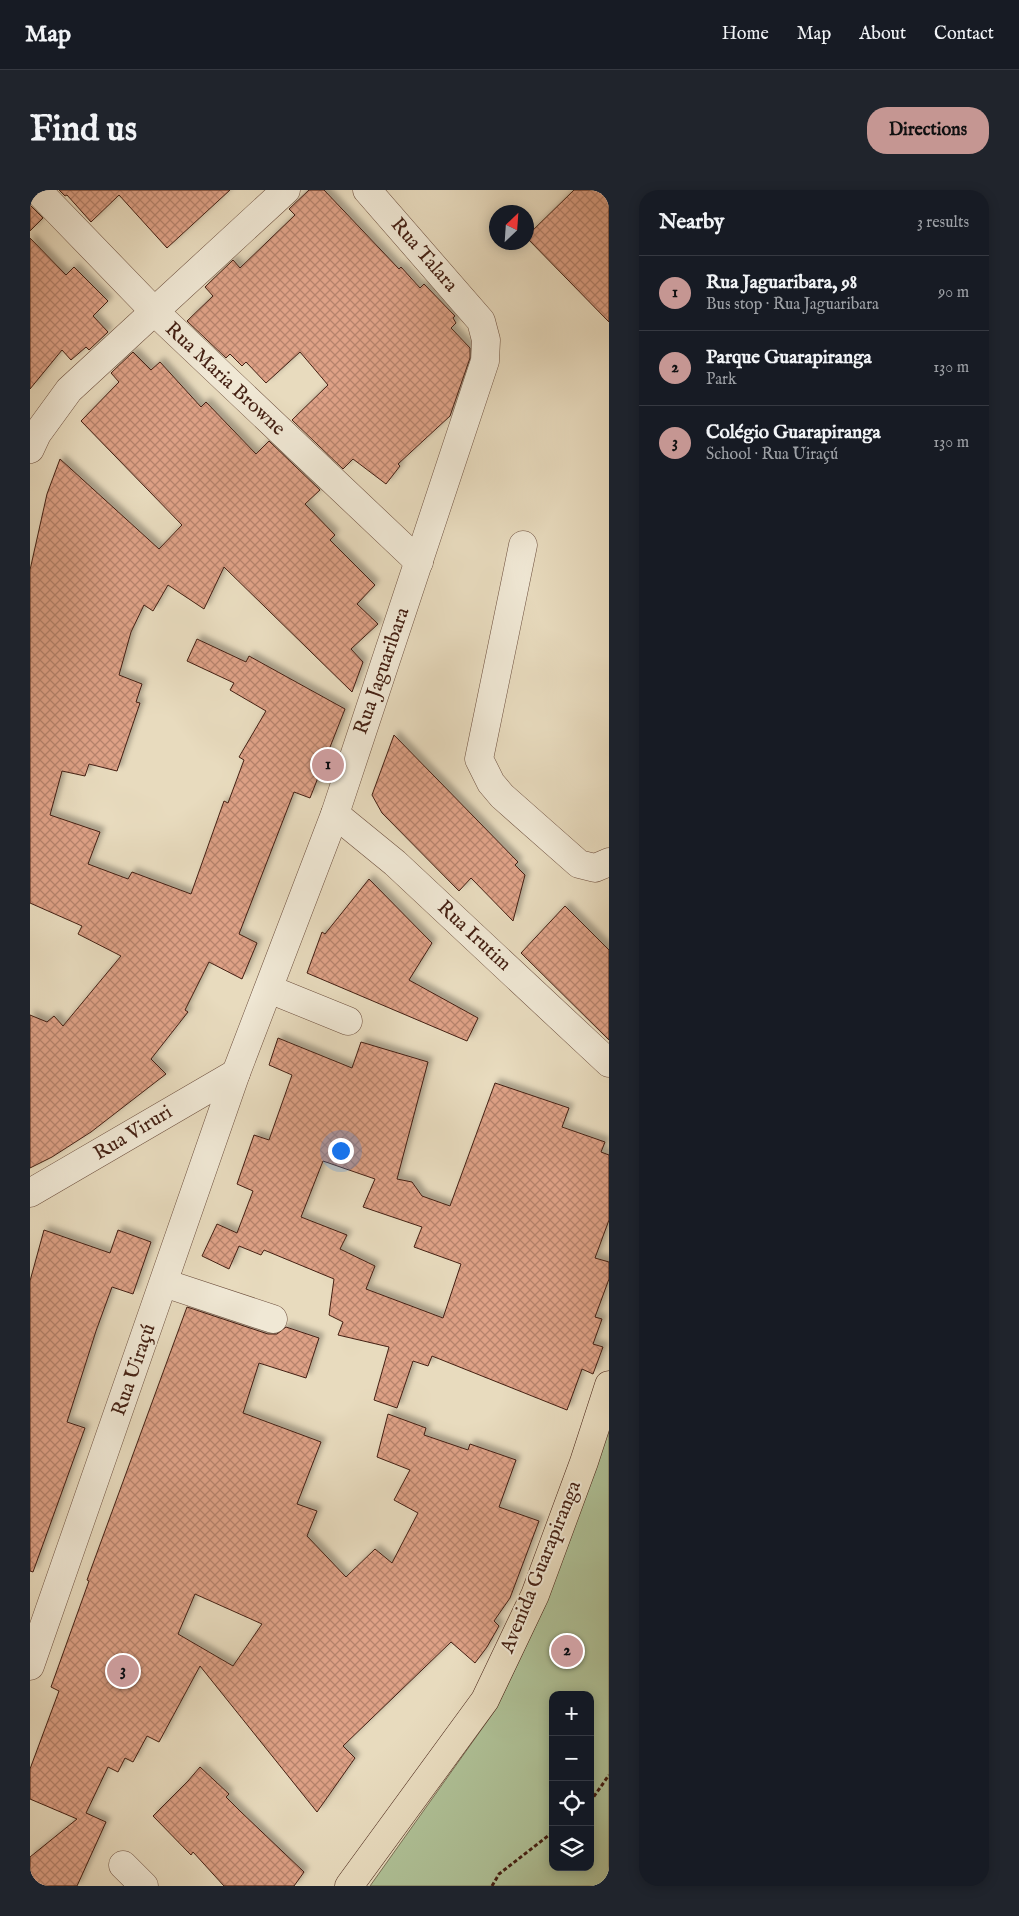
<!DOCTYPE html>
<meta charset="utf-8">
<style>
:root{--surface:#171b24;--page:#20242c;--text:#f1f3f6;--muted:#9ea1a6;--line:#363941;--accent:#c59692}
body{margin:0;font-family:"IM FELL English",serif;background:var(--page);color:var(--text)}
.controls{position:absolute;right:15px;bottom:15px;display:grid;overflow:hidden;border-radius:10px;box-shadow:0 2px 12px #0003}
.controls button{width:45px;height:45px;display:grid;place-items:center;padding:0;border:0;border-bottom:1px solid var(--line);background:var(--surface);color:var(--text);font:25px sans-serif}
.compass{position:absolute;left:459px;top:15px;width:45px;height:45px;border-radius:50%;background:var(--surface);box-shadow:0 2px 12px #0003;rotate:25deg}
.you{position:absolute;left:310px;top:960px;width:18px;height:18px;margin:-12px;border:4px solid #fff;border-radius:50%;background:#1a73e8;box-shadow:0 0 0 8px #1a73e833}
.badge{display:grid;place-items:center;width:32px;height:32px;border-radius:50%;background:var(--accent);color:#111;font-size:16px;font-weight:700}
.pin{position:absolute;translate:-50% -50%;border:2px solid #fff;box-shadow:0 1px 5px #0006}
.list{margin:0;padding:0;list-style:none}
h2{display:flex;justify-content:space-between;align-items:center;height:65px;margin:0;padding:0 20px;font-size:21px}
h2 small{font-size:16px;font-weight:400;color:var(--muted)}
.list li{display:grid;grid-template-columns:32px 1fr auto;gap:15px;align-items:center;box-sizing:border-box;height:75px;padding:0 20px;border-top:1px solid var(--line)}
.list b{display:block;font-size:19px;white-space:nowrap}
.list p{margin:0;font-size:16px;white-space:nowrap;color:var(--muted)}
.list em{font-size:16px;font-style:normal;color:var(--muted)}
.icon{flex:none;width:28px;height:28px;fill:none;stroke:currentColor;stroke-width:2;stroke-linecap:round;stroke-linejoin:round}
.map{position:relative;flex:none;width:579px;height:1696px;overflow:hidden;border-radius:20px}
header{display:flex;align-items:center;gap:30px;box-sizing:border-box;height:70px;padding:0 25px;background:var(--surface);border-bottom:1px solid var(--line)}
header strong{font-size:24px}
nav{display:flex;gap:28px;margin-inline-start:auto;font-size:18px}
.intro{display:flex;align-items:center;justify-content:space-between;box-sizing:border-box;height:120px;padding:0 30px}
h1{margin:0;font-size:35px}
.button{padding:12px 22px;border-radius:20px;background:var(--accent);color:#111;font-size:18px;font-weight:700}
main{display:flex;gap:30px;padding:0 30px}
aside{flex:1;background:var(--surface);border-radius:20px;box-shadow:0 2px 12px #0003}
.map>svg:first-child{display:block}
.green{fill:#afc197;stroke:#7a7055;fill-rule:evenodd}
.building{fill:url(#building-cross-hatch);stroke:#442013;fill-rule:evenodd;filter:url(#shadow)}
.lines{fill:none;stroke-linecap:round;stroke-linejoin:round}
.minor-casing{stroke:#6d4f3e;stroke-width:29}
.major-casing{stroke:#442013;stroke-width:29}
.path{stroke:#442013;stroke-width:3;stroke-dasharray:4 2.5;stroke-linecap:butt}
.minor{stroke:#f0e8d5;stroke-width:28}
.major{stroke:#e8dbbe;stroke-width:28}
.labels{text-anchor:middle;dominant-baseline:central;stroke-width:4;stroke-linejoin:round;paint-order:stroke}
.street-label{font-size:20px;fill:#442013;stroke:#f0e8d5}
</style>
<header>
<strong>Map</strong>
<nav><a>Home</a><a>Map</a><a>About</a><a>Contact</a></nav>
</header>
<div class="intro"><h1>Find us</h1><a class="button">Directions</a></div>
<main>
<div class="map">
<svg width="579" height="1696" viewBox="0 0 579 1696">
<defs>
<pattern id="building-cross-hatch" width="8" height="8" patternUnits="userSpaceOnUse" patternTransform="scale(1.25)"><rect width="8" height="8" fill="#dea186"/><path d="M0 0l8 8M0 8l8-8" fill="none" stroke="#b6836c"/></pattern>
<filter id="shadow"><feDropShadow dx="4.5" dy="-4.5" stdDeviation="2.5" flood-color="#0004"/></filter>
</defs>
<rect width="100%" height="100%" fill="#e8dbbe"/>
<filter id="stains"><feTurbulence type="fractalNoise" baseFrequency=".004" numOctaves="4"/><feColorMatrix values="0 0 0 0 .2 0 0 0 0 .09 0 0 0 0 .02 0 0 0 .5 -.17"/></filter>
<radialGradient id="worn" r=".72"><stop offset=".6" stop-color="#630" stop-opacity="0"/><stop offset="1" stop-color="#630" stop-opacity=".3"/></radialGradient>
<path class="green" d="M579,1220v476h-239l126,-177 49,-103zM523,1505h37v172h-37z"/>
<g class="building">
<path d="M29,0h171l-63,58 -48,-53 -28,27 -24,-27 -2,1z"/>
<path d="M279,0h15l75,79 2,-2 19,21 4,-4 31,32 -2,2 3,5 -5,5 19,20v10l-20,58 -52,48 2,2 -14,18 -33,-25 -10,10 -51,-49 36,-35 -28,-33 -34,31 -20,-21 -4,4 -12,-12 -4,4 -39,-37 26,-25 -8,-9 28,-27 7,8 55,-53 -6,-6z"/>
<path d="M544,0h25l10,10v122l-83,-85z"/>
<path d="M0,15l13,13 -13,13z"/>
<path d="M0,48l36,37 8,-8 34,34 -15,15 15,16 -19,18 -3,-3 -15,13 -9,-10 -32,39z"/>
<path d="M103,162l18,18 9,-8 41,45 5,-5 50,52 13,-13 51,49 -15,14 30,31 -5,5 45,45 -18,19 21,20 -27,25 12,13 -11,30 -128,-125 -20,42 -36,-24 -15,26 -9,-6 -13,27 -12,43 23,9 -6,18 4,1 -23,68 -28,-7 -4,12 -23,-5 -12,44 50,17 -12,32 40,15 4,-7 59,22 33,-93 4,2 16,-43 -5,-3 27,-46 -36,-21 4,-7 -47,-22 10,-22 49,23 3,-6 96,53 -35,89 -16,-6 -55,142 18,9 -15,36 -33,-17 -24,48 3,2 -37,47 15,15 -75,58 -39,25 -22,11v-153l17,7 7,-6 9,10 58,-70 -43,-22 4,-8 -52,-23v-333l17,-76 13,-35 99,90 23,-24 -101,-104 38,-39 -8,-9z"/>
<path d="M364,545l124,127 -3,3 10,10 -12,46 -42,-43 -12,13 -77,-78 -10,-18z"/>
<path d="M339,689l63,64 -23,37 69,38 -11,23 -160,-68 15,-41 3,2z"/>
<path d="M535,716l44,44v90l-88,-87z"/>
<path d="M248,848l74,30 9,-26 67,20 -31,117 15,3 10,14 28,10 45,-123 74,25 -7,19 43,15 -4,10 8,3v65l-14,38 14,4v17l-14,38 7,2 -9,25 10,3 -10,27 -11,-5 -15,41 -135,-54 -4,10 -15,-5 -16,47 -23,-8 15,-53 -51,-12 5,-13 -14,-7 5,-36 -70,-29 -3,5 -22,-9 -10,23 -27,-13 15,-32 20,9 16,-42 -16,-7 17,-49 15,5 23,-65 -23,-10zM293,971l52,18 -12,28 59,20 -8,20 47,17 -18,54 -77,-29 9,-23 -35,-17 7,-14 -46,-18z"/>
<path d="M14,1040l66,23 8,-23 33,12 -18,52 -21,-7 -16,44 -29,91 18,6 -52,144 -3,-1v-290z"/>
<path d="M157,1117l81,27h9l9,-7 33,11 -13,40 -47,-15 -16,50 78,29 -24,62 20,7 -10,25 39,41 29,-28 17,14 26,-50 -24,-13 16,-30 -33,-13 11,-43 38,14 -2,7 44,15 2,-6 46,16 -17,47 40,14 -29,77 -16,23 5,5 -12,21 -12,16 -24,-21 -108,104 12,12 -38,54 -117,-146 -41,76 -12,-6 -14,26 -8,-4 -7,14 -10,-5 -22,46 20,9 -29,64h-47v-29l47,-38 -47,-20v-30l29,-78 -8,-4 38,-106 -2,-1zM165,1404l67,30 -29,42 -55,-32z"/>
<path d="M170,1577l29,27 -3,3 14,14 64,61 -10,14h-70l-31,-34 -2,3 -38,-39 35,-35z"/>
</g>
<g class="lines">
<g class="minor-casing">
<g id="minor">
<path d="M7,0l118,122 264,250"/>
<path d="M0,259l7,-15 32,-44 217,-200"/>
<path d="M493,355l-44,214 12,24 11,13 77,68 16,4 14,-6"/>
<path d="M305,624l60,49 214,200"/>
<path d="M239,799l79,32"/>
<path d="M0,1003l206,-120"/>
<path d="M134,1093l109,36"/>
<path d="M0,1476l206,-593 99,-259 150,-453 1,-21 -5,-19 -114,-131"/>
<path d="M93,1675l21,21"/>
</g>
</g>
<g class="major-casing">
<path id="major" d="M319,1696l136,-186 50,-105 49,-133 25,-77"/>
</g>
<g class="path">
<path d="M560,1612l19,-27"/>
<path d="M462,1696l7,-12 54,-42"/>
</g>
<use href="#minor" class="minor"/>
<use href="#major" class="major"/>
</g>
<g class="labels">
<g class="street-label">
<text transform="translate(394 65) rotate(49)">Rua Talara</text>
<text transform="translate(195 189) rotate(43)">Rua Maria Browne</text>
<text transform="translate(352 481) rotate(-71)">Rua Jaguaribara</text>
<text transform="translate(444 746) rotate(43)">Rua Irutim</text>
<text transform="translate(103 943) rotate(-31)">Rua Viruri</text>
<text transform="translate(104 1180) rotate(-71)">Rua Uiraçú</text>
<text transform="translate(511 1377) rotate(-68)">Avenida Guarapiranga</text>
</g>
</g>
<rect width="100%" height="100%" filter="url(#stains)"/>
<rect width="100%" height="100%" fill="url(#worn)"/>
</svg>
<div class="controls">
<button>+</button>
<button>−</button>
<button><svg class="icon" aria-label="locate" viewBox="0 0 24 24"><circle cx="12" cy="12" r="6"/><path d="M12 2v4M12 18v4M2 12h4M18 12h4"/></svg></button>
<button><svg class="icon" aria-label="layers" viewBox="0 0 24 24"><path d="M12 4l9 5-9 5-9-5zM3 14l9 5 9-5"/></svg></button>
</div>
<svg class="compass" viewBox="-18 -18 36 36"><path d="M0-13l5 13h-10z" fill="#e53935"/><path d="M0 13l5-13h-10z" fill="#9ea1a6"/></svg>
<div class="you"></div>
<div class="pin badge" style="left:298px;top:575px">1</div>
<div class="pin badge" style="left:537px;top:1461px">2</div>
<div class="pin badge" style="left:93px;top:1481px">3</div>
</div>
<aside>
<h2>Nearby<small>3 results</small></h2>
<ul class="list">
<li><span class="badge">1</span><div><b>Rua Jaguaribara, 98</b><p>Bus stop · Rua Jaguaribara</p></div><em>90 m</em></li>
<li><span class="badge">2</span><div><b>Parque Guarapiranga</b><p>Park</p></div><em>130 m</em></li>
<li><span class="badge">3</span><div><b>Colégio Guarapiranga</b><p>School · Rua Uiraçú</p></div><em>130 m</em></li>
</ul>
</aside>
</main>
